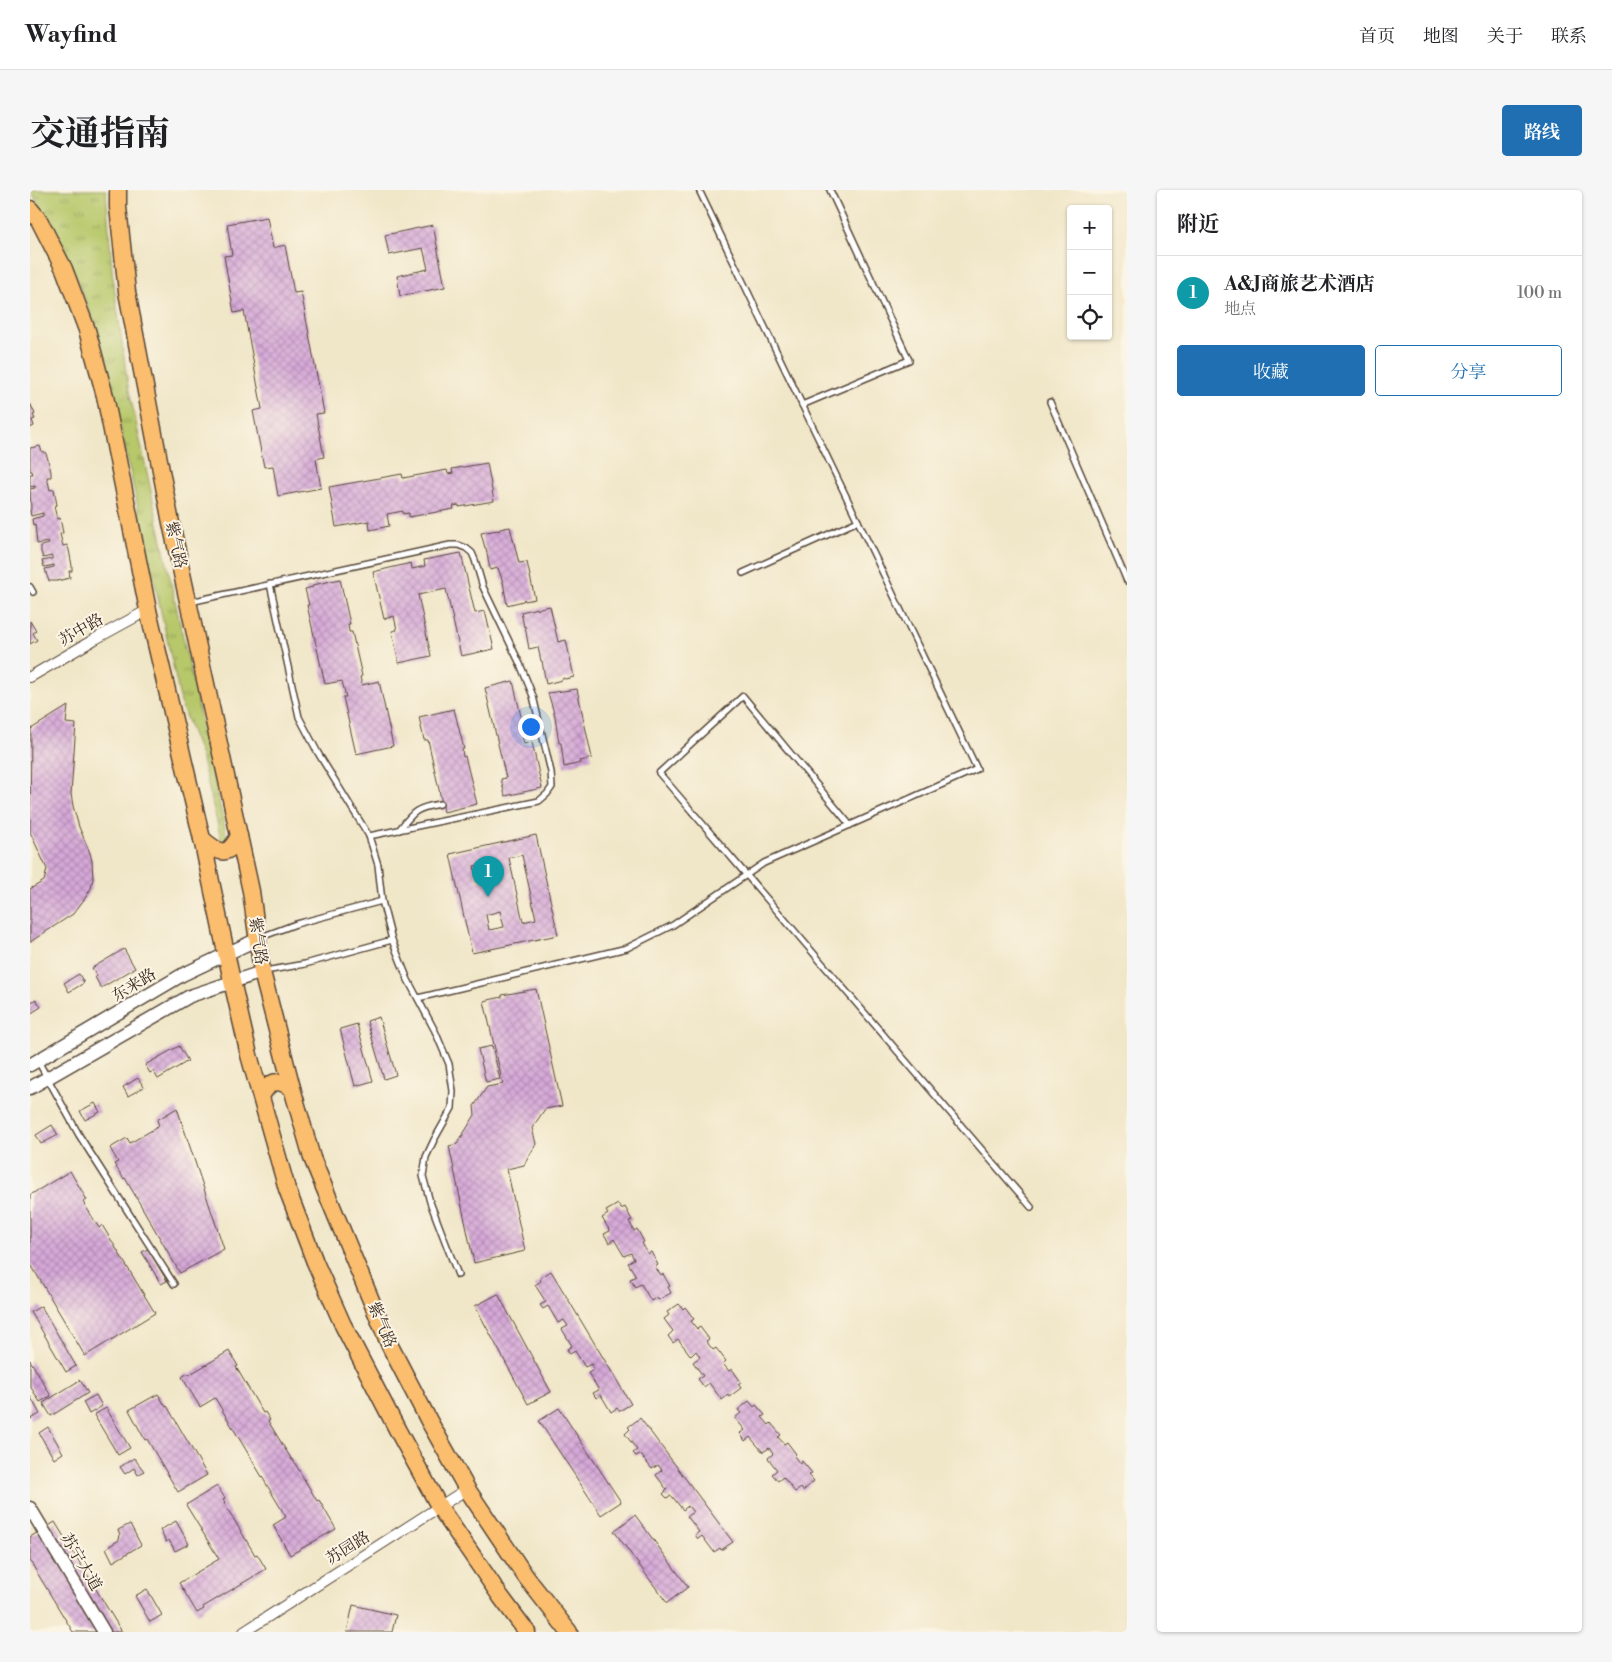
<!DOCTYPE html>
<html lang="zh">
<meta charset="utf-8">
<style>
:root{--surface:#fff;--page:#f6f6f6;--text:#202124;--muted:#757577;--line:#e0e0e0;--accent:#1f6fb2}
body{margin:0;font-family:"Libre Bodoni","Noto Serif SC",serif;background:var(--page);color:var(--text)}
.controls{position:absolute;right:15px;top:15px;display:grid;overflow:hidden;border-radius:5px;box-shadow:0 1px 4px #0004}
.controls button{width:45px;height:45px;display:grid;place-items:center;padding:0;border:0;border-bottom:1px solid var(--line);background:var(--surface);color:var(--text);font:25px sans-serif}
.you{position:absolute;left:500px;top:536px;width:18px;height:18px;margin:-12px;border:4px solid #fff;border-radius:50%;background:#1a73e8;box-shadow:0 0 0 8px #1a73e833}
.badge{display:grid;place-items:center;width:32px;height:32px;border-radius:50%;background:var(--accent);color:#fff;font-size:16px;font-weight:700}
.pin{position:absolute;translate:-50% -41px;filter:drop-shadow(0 1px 2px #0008)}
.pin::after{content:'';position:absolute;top:26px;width:18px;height:15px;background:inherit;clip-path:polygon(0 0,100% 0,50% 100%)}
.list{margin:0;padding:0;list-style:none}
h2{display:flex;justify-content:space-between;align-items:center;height:65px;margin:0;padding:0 20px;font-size:21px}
h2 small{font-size:16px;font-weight:400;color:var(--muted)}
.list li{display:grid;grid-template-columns:32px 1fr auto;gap:15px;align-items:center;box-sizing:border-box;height:75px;padding:0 20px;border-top:1px solid var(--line)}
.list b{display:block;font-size:19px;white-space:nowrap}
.list p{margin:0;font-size:16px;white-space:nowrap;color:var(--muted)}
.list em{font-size:16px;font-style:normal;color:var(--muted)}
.actions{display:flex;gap:10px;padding:15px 20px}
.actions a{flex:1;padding:11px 0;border:1px solid var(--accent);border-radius:5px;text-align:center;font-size:18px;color:var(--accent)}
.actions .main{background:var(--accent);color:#fff}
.icon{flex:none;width:28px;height:28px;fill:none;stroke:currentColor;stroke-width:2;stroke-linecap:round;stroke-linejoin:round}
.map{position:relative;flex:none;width:1097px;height:1442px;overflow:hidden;border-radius:5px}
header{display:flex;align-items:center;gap:30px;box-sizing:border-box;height:70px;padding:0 25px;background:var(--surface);border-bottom:1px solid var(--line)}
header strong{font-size:24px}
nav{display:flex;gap:28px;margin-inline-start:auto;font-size:18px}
.intro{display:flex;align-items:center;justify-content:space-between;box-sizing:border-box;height:120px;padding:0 30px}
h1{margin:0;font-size:35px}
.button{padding:12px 22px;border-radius:5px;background:var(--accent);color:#fff;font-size:18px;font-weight:700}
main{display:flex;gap:30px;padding:0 30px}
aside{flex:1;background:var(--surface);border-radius:5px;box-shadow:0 1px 4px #0004}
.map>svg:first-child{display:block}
.grass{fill:url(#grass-tufts);stroke:#797944}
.building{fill:url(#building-cross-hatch);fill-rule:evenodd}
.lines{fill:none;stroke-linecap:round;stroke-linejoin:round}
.service-casing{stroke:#564638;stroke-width:8}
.minor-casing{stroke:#564638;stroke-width:12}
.tertiary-casing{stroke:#564638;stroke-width:15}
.primary-casing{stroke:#564638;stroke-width:19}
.service{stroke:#fff;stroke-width:5}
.minor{stroke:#fff;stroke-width:10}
.tertiary{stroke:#fff;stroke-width:12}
.primary{stroke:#fbbd6e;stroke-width:16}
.labels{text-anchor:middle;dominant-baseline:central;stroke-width:4;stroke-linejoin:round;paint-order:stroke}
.street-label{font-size:16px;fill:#3b2a1e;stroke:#fcf5e5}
</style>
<header>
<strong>Wayfind</strong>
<nav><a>首页</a><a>地图</a><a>关于</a><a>联系</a></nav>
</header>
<div class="intro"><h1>交通指南</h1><a class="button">路线</a></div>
<main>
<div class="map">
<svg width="1097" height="1442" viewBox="0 0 1097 1442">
<defs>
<pattern id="grass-tufts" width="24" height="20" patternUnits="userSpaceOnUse" patternTransform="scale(1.25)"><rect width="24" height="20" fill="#b7c86b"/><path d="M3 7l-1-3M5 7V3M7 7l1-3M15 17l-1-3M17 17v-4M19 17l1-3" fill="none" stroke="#96a357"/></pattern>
<pattern id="building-cross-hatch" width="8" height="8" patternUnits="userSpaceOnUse" patternTransform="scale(1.25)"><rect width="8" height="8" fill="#d6a8d9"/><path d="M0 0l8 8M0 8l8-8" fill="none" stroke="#af89af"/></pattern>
</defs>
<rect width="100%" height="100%" fill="#fcf5e5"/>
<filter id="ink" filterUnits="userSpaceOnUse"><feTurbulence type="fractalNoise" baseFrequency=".02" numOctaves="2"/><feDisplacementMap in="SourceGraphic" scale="10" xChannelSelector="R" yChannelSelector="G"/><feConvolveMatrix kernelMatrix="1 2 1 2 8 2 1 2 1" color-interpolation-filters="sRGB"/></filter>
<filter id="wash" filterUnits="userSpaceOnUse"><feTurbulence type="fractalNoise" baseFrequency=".0096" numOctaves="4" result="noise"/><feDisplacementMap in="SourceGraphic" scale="20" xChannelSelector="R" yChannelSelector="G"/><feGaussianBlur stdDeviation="1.12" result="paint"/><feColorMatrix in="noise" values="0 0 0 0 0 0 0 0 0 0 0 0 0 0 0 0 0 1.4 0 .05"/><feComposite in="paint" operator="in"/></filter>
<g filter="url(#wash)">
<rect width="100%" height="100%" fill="#f0e6c8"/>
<path class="grass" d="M0,0h76l6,81 16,115 100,457h-6l-21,-87 -19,-49 -73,-331 -13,-48 -21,-54 -26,-54z"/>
<g id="blocks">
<g class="building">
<path d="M237,27l6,31 12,-3 9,48 7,-1 23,121 -8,1 8,43 -8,2 5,29 -43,8 -5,-30 -9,1 -11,-56 9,-2 -18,-98 -10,2 -10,-57 8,-1 -5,-31z"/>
<path d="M403,35l12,62 -45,9 -3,-20 31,-7 -5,-21 -34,7 -4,-20z"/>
<path d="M0,213l5,11 -2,1 2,4 -3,1 2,6 -4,2z"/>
<path d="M10,256l2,6h3l2,4 4,16v5h-4l3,13 4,-1 3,16 -3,1 3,13 3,-1 3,15 -3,1 3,12 4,-1 2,5 3,16v5h-3l1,7 -13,3h-8l-2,-5 -2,-7 9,-2v-2l-10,2 -2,-6 10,-2v-3l-9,2 -2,-6v-6l8,-2 -1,-2 -11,2 -2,-20 -2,1 -1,-6 11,-3v-3l-12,3 -1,-5 1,-2 -1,-20 5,-1v-2l-5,1v-13h3l-1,-3h-2v-23z"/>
<path d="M457,273l7,38 -35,6v-2l-6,1 1,3 -45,8v-4l-6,1v-3l-16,3 2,12 -19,4 -1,-9 -33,6 -7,-40 73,-13 1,4 44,-8 1,4 5,-1 -1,-4z"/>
<path d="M480,337l9,36 8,-1 8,37 -10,2 -1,-2 -1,2 -16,4 -4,-23 -5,-14 -8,2 -4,-22h-1l-4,-15 17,-3 1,1 1,-2z"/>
<path d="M431,363l14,60 10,-2 9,38 -33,7 -15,-67 -28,6 13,61 -32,7 -7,-32 5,-1 -3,-14 -10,3 -11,-47 38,-9 1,6 13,-3 -1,-6z"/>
<path d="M310,389l10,45h-2l1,8h3l10,44 -2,1 2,8 17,-4 14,65 -37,8 -13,-57h3l-4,-16 -17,3 -18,-79h2l-4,-16 8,-2v-2z"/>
<path d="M520,416l8,36 8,-2 8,37 -9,2 -2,-1 -1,2 -16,4 -4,-23h-1l-3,-14 -9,2 -4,-23 -1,1 -3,-15 16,-4 1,2 2,-2z"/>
<path d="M0,431l6,10 -3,2 4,7 -7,4z"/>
<path d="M483,491l11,49 -3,1 3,13 8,-2 10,46 -37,8 -4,-17 5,-1 -21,-90z"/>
<path d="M547,499l15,69 -12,3 1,2 -17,4 -3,-24h-2l-4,-27 -7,-23z"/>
<path d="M38,516l-2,17 10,1 -5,70 2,12 6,21 11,26 2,8 1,18 -2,9 -5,9 -13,17 -43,28v-53l14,-8 3,-12 -17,-37 1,-103z"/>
<path d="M424,519l10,40h-2l1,8 2,-1 12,48 -33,8 -16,-72h-4l-5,-23z"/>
<path d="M506,645l22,100 -86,18 -22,-99zM492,665l14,64 -13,3 -14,-64zM460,672l3,16 -16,4 -3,-16zM470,721l4,16 -15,3 -3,-15z"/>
<path d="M94,759l11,19 -34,20 -6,-11 2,-1 -5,-8z"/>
<path d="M49,784l5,9 -15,9 -5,-9z"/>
<path d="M506,799l26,117 -17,3 -13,19 4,16 -12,21 -17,4 18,82 -51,12 -25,-117 8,-2 18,-29 -1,-9 13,-19 16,-3 -19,-83 18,-4v-2z"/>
<path d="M6,809l5,8 -11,7v-11z"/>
<path d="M349,827l17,58 -12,4 -17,-58z"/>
<path d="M327,834l16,57 -18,5 -15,-57z"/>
<path d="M149,856l9,15 -30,18 -5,-8 -3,2 -5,-8z"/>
<path d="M462,856l8,33 -14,3 -8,-33z"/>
<path d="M108,888l6,9 -16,9 -5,-9z"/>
<path d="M65,913l5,9 -15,8 -5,-9z"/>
<path d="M147,918l47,141 -44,24 -55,-95 -1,1 -10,-15 4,-2 -8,-14 17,-10 3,5 29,-17 -2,-6z"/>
<path d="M22,935l6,10 -17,9 -5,-9z"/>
<path d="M40,981l17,29 -4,2 16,26 3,-3 53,88 -70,43 -55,-93v-68z"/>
<path d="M588,1014l3,5 4,-2 7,13 -3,1 5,10 3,-2 7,13 -2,1 6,11 3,-2 7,13 -3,2 6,8 2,-1 7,12 -2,1 3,6 -13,7 -1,-3 -6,4 -10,-17 -6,3 -5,-8 6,-3 -8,-13 6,-4 -3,-6 -7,3 -10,-17 -5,4 -5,-9 6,-3 -8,-13 6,-4 -2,-3z"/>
<path d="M118,1059l19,32 -6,3 -19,-32z"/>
<path d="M521,1081l80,133 -12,7 -2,-3 -6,4 -10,-17 -5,3 -3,-5 6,-3 -11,-17 6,-3 -3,-6 -6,3 -10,-16 -5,3 -3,-5 5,-3 -10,-17 6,-3 -4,-6 -6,3 -10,-17 -5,3 -3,-4 6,-3 -11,-17 6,-4 -1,-3z"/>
<path d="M468,1104l53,98 -23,12 -53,-98z"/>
<path d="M649,1114l4,5 2,-2 9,12 -3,2 6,8 3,-2 9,12 -3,2 7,9 3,-2 10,13 -3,3 6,7 3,-2 9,13 -3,2 3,4 -12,9 -1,-2 -6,5 -13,-17 -5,4 -6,-8 5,-3 -10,-14 7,-5 -4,-6 -5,5 -13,-17 -5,4 -5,-7 5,-5 -9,-12 5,-4 -2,-3z"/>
<path d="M11,1116l35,60 -10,6 -35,-60z"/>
<path d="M199,1161l9,15 -2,1 27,46 2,-1 5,8 -2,1 24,39h1l24,41 2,-1 17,29 -46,26 -17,-30 13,-8 -71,-119 -15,9 -18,-30 6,-4 1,2z"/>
<path d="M0,1170l21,36 -11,6 -10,-16z"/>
<path d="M50,1190l8,13 -37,23 -8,-13z"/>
<path d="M128,1204l8,13 1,-1 40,69 -29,17 -31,-53 -2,1 -16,-30z"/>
<path d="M66,1205l6,11 -13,8 -6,-12z"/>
<path d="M0,1206l10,18 -10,5z"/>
<path d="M719,1211l5,6 2,-2 9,10 -3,2 7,8 2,-2 10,12 -3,2 6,7 3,-2 9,12 -2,2 6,8 2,-3 10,12 -3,2 5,6 -11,10 -2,-3 -6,4 -12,-15 -5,4 -6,-7 5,-4 -9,-12 5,-4 -4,-6 -6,4 -13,-15 -5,4 -5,-8 5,-3 -10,-12 6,-5 -3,-3z"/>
<path d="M76,1218l24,40 -12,7 -24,-40z"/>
<path d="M529,1218l62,94 -20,13 -62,-94z"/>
<path d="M610,1228l93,124 -12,8 -1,-2 -6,4 -12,-16 -4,3 -3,-4 4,-3 -12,-16 6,-4 -5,-6 -5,4 -12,-15 -4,3 -4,-4 4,-4 -11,-15 6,-5 -4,-5 -6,4 -12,-15 -4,2 -3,-3 4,-3 -12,-16 5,-5 -2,-2z"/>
<path d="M18,1237l15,26 -9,6 -15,-26z"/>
<path d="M104,1268l10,13 -6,4 -4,-7 -9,6 -5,-7z"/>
<path d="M187,1296l8,12 -2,1 2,3 -1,1 31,52 2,-1 9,15 -63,38 1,2 -7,4 -18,-30 40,-24 -33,-54z"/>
<path d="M605,1325l53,72 -21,16 -53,-72z"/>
<path d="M146,1331l13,23 -14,7 -6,-11 -3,2 -6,-12z"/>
<path d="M25,1332l67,110h-49l-43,-71v-24z"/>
<path d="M100,1334l11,21 -28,17 -7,-14 13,-8 1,-5 -2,-5z"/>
<path d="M117,1399l15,26 -12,7 -15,-26z"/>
<path d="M323,1415l43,10 -4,17h-45z"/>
</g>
</g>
</g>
<g filter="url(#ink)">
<use href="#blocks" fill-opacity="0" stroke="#564638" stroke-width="1"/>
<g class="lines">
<g class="service-casing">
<g id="service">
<path d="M1020,212l77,179"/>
<path d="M772,215l107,-45 -79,-170"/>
<path d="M713,383l115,-52"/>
<path d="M240,394l29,133 19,36 51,83 9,29 4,36 10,39 16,40 27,51 14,33 4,27 -1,17 -18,32 -8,17 -3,19 7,26 28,73"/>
<path d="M0,397l3,5"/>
<path d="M160,412l260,-57h8l8,3 6,5 3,7 8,27 37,77 13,32 18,76 1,15 -5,7 -8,7 -170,35"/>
<path d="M820,635l-107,-129 -84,77 372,434"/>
<path d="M369,640c15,-19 17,-22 41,-26"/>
<path d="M231,747l35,-13 86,-23"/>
<path d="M235,781l40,-7 87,-24"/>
<path d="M388,808l209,-50 46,-23 91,-62 213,-94 -278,-579"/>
<path d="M8,871l41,74 95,149"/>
</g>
</g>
<g class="minor-casing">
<g id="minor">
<path d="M0,487l65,-38 53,-29"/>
<path d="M214,1442l223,-143"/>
</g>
</g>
<g class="tertiary-casing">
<g id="tertiary">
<path d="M0,875l152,-90 76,-36"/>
<path d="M0,898l160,-92 72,-24"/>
<path d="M0,1318l74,124"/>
</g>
</g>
<g class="primary-casing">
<g id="primary">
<path d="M88,0v17l9,85 44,231 80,368 11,81 30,116 20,70 78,188 39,75 38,68 59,88 43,55"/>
<path d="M0,19l9,11 25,49 23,61 18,66 43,214 54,229 30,142 17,74 38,134 28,73 28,63 55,106 42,77 61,89 26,35"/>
<path d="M172,649c18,15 25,19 37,-3"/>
<path d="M231,906c9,-15 15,-18 31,-8"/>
</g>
</g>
<use href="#service" class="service"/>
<use href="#minor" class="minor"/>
<use href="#tertiary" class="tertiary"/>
<use href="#primary" class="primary"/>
</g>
</g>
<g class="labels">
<g class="street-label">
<text transform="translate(146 355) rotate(78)">紫气路</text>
<text transform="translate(51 440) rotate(-30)">苏中路</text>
<text transform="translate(228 751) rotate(82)">紫气路</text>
<text transform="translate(104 795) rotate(-31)">东来路</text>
<text transform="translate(352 1135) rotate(67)">紫气路</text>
<text transform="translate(318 1358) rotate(-32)">苏园路</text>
<text transform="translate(51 1372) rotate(59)">苏宁大道</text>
</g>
</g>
</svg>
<div class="controls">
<button>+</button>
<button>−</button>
<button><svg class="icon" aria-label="locate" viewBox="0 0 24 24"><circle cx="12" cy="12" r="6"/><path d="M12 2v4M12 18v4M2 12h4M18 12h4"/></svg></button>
</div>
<div class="you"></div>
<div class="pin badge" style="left:458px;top:707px;background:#0f9aa8">1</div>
</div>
<aside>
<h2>附近<small></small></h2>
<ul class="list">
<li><span class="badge" style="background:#0f9aa8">1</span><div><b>A&amp;J商旅艺术酒店</b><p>地点</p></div><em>100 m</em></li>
</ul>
<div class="actions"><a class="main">收藏</a><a>分享</a></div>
</aside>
</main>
